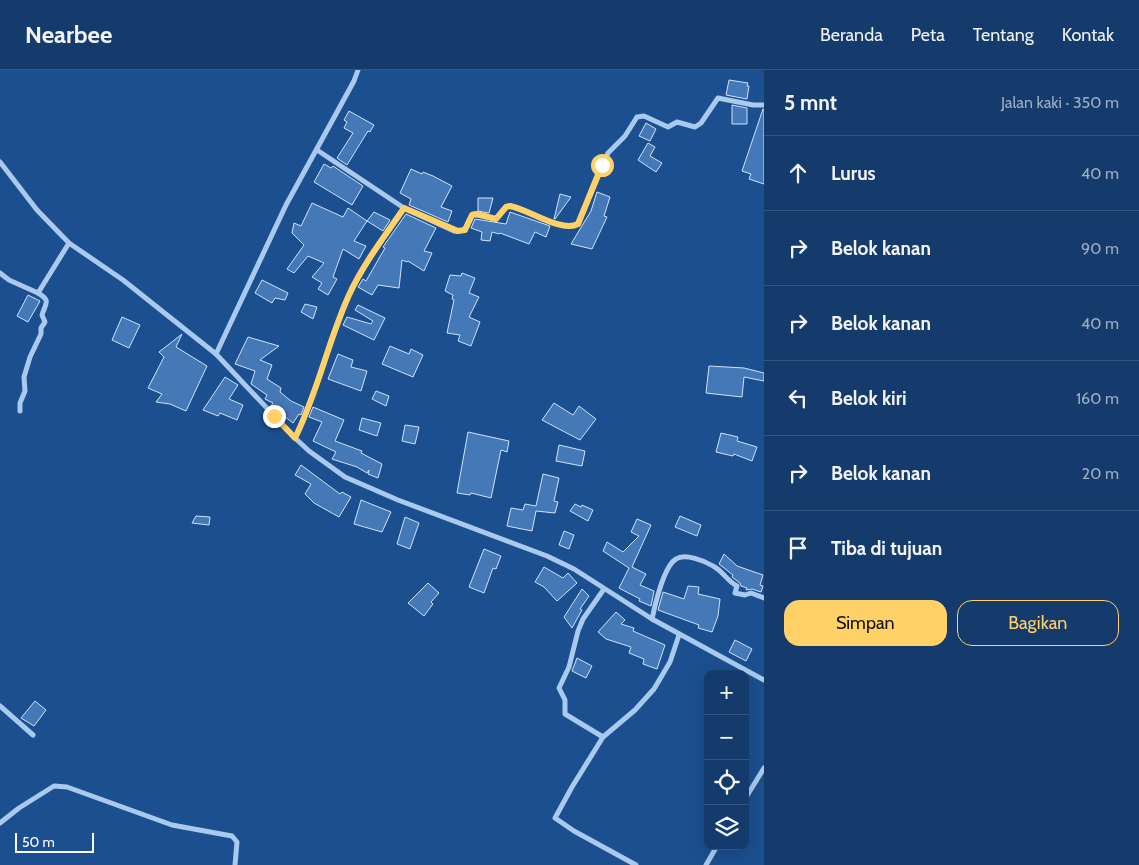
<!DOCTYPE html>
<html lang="id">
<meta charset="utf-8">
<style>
:root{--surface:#143b6b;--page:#1d4271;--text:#f1f3f6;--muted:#9dadc1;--line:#33557e;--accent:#ffd166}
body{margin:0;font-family:Cabin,sans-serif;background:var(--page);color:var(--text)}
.controls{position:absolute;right:15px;bottom:15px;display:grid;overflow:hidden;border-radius:10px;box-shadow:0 5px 20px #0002}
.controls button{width:45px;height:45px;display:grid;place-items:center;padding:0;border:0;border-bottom:1px solid var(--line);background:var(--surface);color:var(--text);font:25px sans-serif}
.scale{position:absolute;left:15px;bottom:12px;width:79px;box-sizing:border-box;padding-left:5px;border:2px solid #fff;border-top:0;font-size:14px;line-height:18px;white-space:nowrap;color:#fff;-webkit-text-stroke:4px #1b4f8f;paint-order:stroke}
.stop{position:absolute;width:15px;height:15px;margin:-11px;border:4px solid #ffd166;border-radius:50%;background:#fff}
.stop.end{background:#ffd166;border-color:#fff;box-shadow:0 1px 5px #0008}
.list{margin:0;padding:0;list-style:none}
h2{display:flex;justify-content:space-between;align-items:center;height:65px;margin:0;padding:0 20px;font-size:21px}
h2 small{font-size:16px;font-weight:400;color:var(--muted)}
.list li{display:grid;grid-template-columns:32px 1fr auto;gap:15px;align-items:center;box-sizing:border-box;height:75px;padding:0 20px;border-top:1px solid var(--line)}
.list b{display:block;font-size:19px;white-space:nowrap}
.list em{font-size:16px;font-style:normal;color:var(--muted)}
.actions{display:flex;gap:10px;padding:15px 20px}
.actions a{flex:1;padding:11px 0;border:1px solid var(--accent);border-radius:15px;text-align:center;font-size:18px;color:var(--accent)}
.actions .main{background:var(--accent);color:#111}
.icon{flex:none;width:28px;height:28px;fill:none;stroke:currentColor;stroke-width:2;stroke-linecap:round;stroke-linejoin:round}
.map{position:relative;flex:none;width:764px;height:795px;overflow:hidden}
header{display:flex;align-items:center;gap:30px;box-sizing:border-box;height:70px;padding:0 25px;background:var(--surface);border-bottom:1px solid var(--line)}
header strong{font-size:24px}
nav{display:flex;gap:28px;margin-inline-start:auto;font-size:18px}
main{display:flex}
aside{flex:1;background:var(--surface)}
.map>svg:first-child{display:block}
.building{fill:#4478b7;stroke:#cfe3fa}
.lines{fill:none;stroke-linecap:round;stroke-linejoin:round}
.minor{stroke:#a9c9ee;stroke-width:5}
.route{stroke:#ffd166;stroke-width:6}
</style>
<header>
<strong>Nearbee</strong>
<nav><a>Beranda</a><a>Peta</a><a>Tentang</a><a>Kontak</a></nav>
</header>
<main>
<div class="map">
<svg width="764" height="795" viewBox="0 0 764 795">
<rect width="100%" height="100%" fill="#1b4f8f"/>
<g class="building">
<path d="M729,10l19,3 -1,3h2l-2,13 -21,-4z"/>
<path d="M732,35l15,3v16h-15z"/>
<path d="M763,39h1v75l-15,-5 2,-5 -9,-3z"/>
<path d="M349,41l25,14 -4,7 -2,-1 -21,34 -10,-7 16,-25 -9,-5 3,-6 -3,-2z"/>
<path d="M646,53l10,6 -6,12 -11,-5z"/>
<path d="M648,73l7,4 -5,9 12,7 -6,9 -18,-12z"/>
<path d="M324,94l7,4 2,-2 30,20 -11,19 -38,-23z"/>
<path d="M411,99l11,5 1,-2 10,4 19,10 -11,21 11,4 -4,11 -39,-17 2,-6 -11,-6z"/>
<path d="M597,122l13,5 -6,19 3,1 -15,32 -21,-5 20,-33z"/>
<path d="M560,124l11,3 -16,22h-1z"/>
<path d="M478,128h15l-4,15 -11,-2z"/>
<path d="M312,133l31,14 5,-9 19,13 -13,20 12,5 -7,13 -16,-10 -10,28 4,2 -9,16 -10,-6 4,-6 -10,-6 12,-14 -16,-7 -14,17 -7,-4 17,-24 -12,-12 2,-10 7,3z"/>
<path d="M374,142l16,8 -7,11 -16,-10z"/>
<path d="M510,142l40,14 -4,11 -11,-5 -6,12 -29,-11 -1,1 -7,-2 -2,9 -9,-1 1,-8 -11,-4 4,-9 31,5z"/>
<path d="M406,144l30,14 -12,23 8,2 -8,18 -16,-10 -1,1 -5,-2 -3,28 -21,-3 -6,10 -14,-8 5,-8 3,2 19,-33 -2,-1z"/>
<path d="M462,203l13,5 -6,15 10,4 -10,20 11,5 -9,24 -13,-5 2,-6 -13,-2 7,-33 -2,-1 1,-4 -8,-4 5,-16 11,1z"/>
<path d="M262,210l26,13 -3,7 -10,-2 -3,5 -17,-10z"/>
<path d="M28,225l12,6 -12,21 -11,-6z"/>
<path d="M305,234l12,3 -4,12 -12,-7z"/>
<path d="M358,235l27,13 -11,22 -31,-15 4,-8 24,7 2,-3 -18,-11z"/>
<path d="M122,247l18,8 -11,23 -17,-8z"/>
<path d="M182,264l-6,13 31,19 -21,45 -16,-7 -14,-2 6,-8 -14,-6 16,-31 -5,-5z"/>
<path d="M248,267l31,9 -19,14 12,5 -5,14 14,9 -1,4 11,9 13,6 -3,8 -2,-1 -6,9 -22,-17 2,-3 -8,-4 2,-4 -16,-11 4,-13 -20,-7z"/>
<path d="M390,276l19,8 2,-5 12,6 -10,22 -31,-13z"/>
<path d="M338,284l15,6 -2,7 16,4 -6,20 -33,-12z"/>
<path d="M709,296l35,2 20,5v8l-20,-4 -2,20 -36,-4z"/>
<path d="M225,307l13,8 -9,14 14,6 -6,15 -17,-7 -2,3 -15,-6z"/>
<path d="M376,321l13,5 -3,10 -14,-7z"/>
<path d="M554,333l19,12 6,-9 17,13 -16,21 -38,-20z"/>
<path d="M313,337l31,13 -9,21 27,10 -1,2 21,11 -4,14 -10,-4 1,-4 -2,3 -10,-6 -25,-8 4,-7 -23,-11 9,-19 -13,-5z"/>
<path d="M362,348l19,5 -4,13 -18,-6z"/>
<path d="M405,355l14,2 -4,17 -13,-3z"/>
<path d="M468,362l41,9 -2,11 -6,-2 -10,48 -20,-5 -1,2 -13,-2z"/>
<path d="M721,363l17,4 -1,4 20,6 -5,14 -18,-7 -1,2 -17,-4z"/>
<path d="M559,375l26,6 -3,15 -26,-5z"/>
<path d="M301,395l39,29 2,-2 9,5 -12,20 -25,-14 -9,-9 6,-10 -16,-9z"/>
<path d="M543,404l16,4 -5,23 4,1 -3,11 -19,-2 -4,20 -25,-5 4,-18 12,2 2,-6 11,2z"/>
<path d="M361,430l30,12 -9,20 -28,-8z"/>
<path d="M575,434l6,3 1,-2 11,5 -5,11 -18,-10z"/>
<path d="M196,446l14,1 -1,8 -17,-2z"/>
<path d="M680,446l21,9 -4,11 -22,-9z"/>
<path d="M405,447l14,6 -9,26 -13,-5z"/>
<path d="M637,449l14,6 -19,42 14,7 -6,11 14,6 -3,15 -12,-5 1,-2 -21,-11 10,-20 -26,-17 4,-9 16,10 16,-16 -8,-4z"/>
<path d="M564,461l10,4 -5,14 -10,-4z"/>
<path d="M484,479l17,7 -5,13 -3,-1 -9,25 -15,-6z"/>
<path d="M724,484l13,12 26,9 -3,10 3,1 -2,6 -9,-3 -6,1 1,-2 -6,-2 -1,-3 -8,-6 1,-2 -14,-11z"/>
<path d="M544,497l19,11 5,-5 9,10 -20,18 -13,-14 -9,-5z"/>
<path d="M428,513l11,10 -8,9 2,2 -9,12 -16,-13z"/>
<path d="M688,516l11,1 -1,7 22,5 -2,17 -6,16 -14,-4 1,-3 -41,-15 5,-18 21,7z"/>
<path d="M582,519l7,7 -9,13 2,1 -10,18 -8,-11z"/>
<path d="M616,542l9,8 -4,4 13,4 -1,3 32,14 -8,24 -14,-5 1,-5 -15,-6 2,-6 -25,-8 -8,-7z"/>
<path d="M735,570l17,9 -6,12 -17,-9z"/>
<path d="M577,588l15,8 -6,12 -14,-7z"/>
<path d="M35,631l11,9 -12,16 -13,-8z"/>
</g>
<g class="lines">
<g class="minor">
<path d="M317,80l87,58 50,23c16,2 11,-9 19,-17l23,5 10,-12 4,-1c18,3 51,27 68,18l30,-71 17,-17 12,-19 7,-1 24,11 9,-5 18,5 6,-4 17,-25 35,7h11"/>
<path d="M0,92l37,48 32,33 54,37 93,74 79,84 14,13 36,26 53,23 149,56 27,13 78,50 112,61"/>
<path d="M0,203l9,7 29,13 31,-50"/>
<path d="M216,284l70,-149 68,-124 4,-11"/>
<path d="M20,341v-8l5,-12 -1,-14 6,-20 11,-23v-6l4,-6 -3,-7c4,-13 9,-14 -4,-22"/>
<path d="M295,368c23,-46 33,-97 54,-143 15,-31 36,-59 55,-87"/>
<path d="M652,549c3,-14 11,-52 24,-60 9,-6 29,2 37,7 10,5 13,14 24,20l-2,7 10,2 6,-2 13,5"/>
<path d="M0,636l33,29"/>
<path d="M603,667l-38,-23v-14l-6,-12 10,-21 9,-36 5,-12 21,-30"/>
<path d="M745,729l19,-31"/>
<path d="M0,753l19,-15 35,-22 13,1 105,38 60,11 5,6 -2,23"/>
<path d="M636,795l-62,-34 -19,-13 17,-31 31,-50 32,-27 19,-21 16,-27 9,-27"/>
<path d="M706,795l11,-19"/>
</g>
</g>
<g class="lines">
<path class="route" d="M274,346l21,22c23,-46 33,-97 54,-143 14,-31 36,-59 55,-87l54,23 7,-1 7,-15 5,-1 19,5 10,-12 4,-1c18,3 51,27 68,18l24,-59"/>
</g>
</svg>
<div class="controls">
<button>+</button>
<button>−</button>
<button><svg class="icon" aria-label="locate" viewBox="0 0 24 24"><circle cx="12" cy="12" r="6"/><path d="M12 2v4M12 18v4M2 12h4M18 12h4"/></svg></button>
<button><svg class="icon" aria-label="layers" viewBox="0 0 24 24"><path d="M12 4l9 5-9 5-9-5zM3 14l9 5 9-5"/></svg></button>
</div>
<div class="scale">50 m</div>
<div class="stop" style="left:602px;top:95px"></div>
<div class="stop end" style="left:274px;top:346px"></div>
</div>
<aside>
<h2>5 mnt<small>Jalan kaki · 350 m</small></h2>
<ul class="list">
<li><svg class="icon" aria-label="ahead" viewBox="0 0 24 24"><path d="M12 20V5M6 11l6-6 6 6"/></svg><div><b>Lurus</b></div><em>40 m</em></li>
<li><svg class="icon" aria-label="right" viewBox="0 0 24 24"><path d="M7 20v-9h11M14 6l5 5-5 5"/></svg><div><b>Belok kanan</b></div><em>90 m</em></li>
<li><svg class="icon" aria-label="right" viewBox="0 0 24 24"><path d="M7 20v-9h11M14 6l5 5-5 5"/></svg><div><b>Belok kanan</b></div><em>40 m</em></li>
<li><svg class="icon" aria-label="left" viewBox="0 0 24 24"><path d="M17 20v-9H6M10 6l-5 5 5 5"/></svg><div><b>Belok kiri</b></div><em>160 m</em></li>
<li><svg class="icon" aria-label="right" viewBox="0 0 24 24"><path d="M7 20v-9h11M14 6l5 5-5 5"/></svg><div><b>Belok kanan</b></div><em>20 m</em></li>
<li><svg class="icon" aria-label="arrive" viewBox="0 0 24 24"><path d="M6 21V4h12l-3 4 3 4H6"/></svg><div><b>Tiba di tujuan</b></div></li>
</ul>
<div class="actions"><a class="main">Simpan</a><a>Bagikan</a></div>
</aside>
</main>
